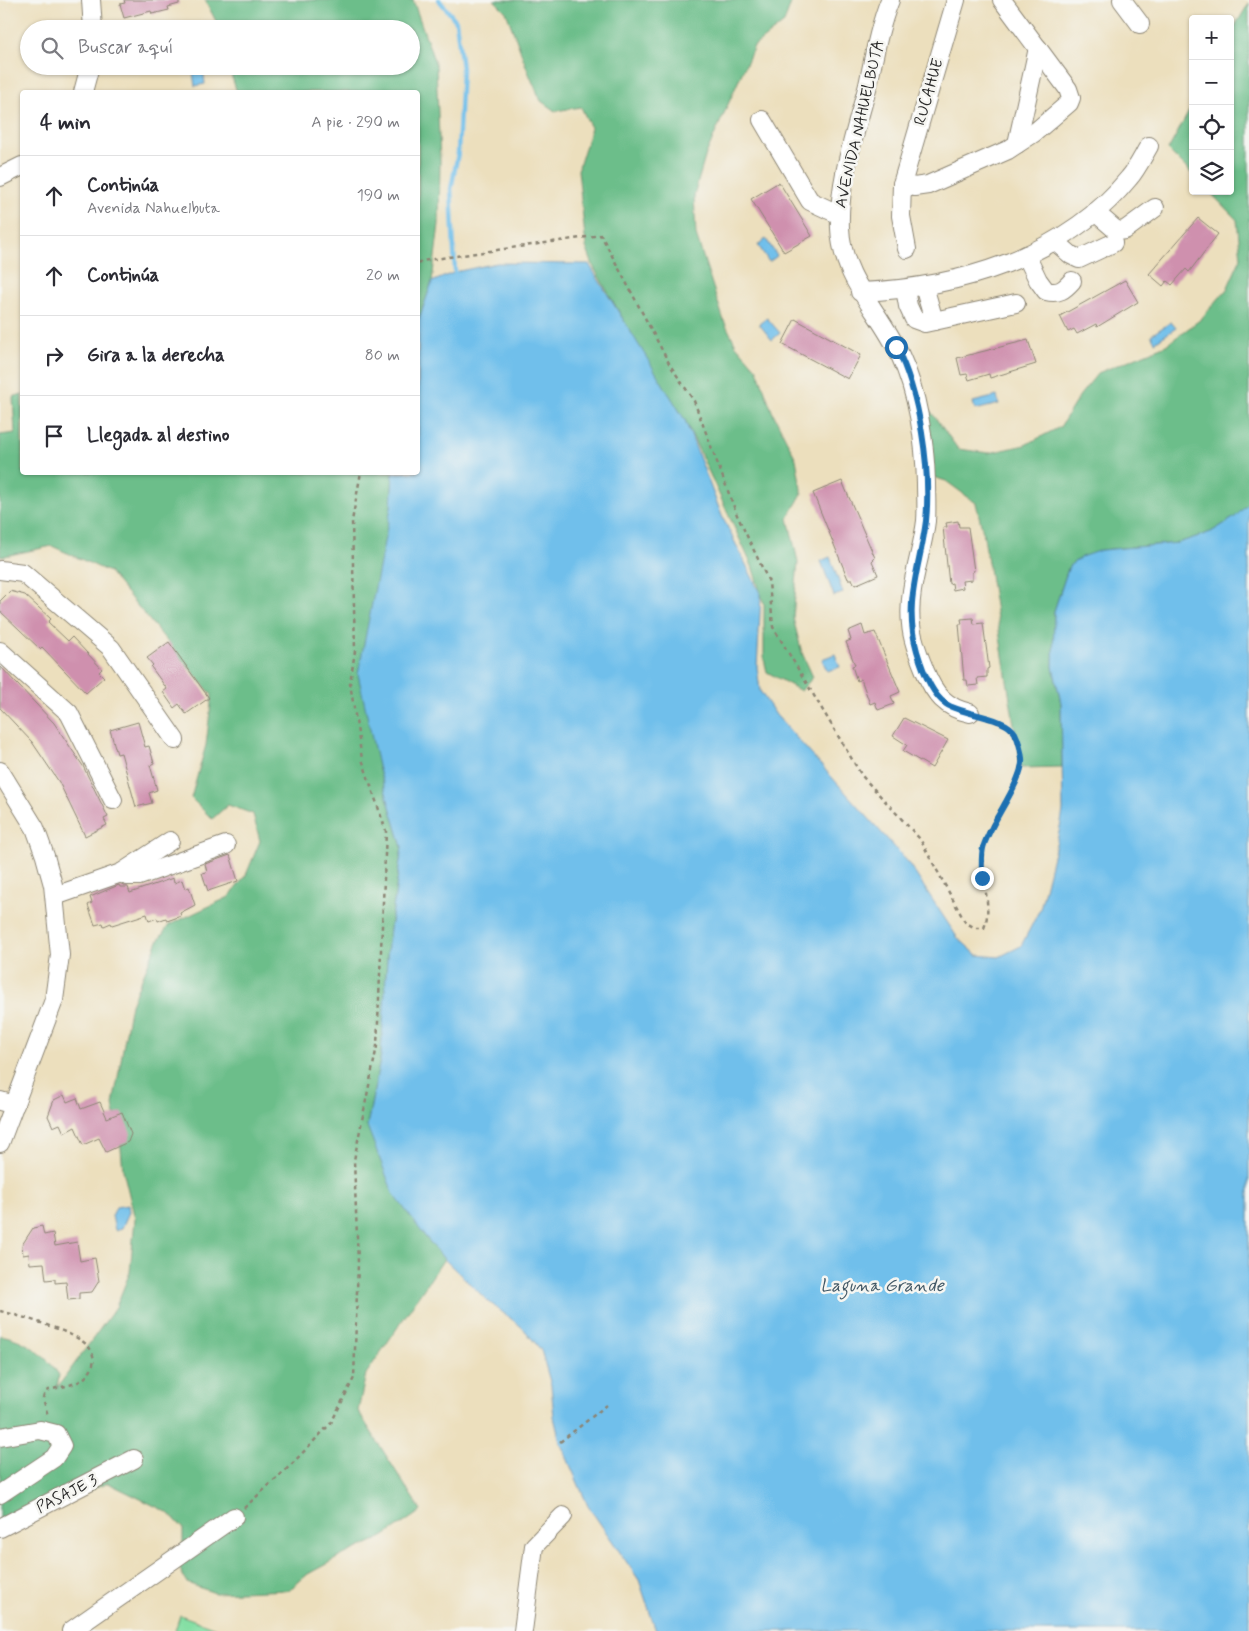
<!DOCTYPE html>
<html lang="es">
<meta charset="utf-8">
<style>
:root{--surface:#fff;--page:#f7f7f7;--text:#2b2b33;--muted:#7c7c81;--line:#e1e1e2}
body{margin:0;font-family:Mynerve,sans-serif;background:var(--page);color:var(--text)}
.controls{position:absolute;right:15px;top:15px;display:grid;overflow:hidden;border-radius:5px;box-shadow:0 1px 4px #0004}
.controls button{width:45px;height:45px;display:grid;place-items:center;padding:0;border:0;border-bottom:1px solid var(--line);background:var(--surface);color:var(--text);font:25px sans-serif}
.stop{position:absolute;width:15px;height:15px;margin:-11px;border:4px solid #1f6fb2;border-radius:50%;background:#fff}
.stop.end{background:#1f6fb2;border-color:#fff;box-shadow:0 1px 5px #0008}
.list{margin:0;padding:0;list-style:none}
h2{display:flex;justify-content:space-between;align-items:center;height:65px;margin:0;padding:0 20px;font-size:21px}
h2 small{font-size:16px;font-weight:400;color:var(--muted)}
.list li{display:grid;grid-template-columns:32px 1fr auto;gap:15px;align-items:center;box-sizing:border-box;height:80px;padding:0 20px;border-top:1px solid var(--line)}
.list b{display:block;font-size:19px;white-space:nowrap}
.list p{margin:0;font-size:16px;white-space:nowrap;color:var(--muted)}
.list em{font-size:16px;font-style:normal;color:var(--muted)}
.icon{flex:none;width:28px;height:28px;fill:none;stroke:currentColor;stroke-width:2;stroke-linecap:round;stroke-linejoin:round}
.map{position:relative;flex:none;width:1249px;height:1631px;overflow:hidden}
.search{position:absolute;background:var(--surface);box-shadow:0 1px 4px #0004;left:20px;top:20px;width:400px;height:55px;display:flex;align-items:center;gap:12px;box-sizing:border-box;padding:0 18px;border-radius:28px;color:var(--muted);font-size:19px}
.panel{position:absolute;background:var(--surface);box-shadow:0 1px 4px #0004;left:20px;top:90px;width:400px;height:385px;border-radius:5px}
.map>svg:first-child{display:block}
.green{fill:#85dfa4;stroke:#588568}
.forest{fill:#6cbe8a;stroke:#4c745a}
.water{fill:#70bfeb;stroke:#4e758b}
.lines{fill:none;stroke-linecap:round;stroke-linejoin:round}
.stream{stroke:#70bfeb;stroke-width:4.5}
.building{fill:#cf90ae}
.minor-casing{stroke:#8c8574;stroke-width:20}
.path{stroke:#8c8574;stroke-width:2.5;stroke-dasharray:4 4;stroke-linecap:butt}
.minor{stroke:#fff;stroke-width:18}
.route{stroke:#1f6fb2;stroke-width:6}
.labels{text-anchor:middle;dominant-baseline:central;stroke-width:5;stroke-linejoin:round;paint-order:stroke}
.street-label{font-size:16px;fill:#2b2b2b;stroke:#f6f6f2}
.water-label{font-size:18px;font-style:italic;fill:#405765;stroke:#f6f6f2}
</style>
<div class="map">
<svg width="1249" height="1631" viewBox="0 0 1249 1631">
<rect width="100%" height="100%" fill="#f6f6f2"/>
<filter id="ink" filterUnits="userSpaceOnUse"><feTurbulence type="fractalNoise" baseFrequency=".02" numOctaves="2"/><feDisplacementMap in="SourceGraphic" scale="10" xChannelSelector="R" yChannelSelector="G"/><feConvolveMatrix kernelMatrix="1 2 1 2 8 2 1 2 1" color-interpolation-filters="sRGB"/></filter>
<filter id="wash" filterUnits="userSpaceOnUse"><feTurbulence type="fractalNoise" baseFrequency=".0096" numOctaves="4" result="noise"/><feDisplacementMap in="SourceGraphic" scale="20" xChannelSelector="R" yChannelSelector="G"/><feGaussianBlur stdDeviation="1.12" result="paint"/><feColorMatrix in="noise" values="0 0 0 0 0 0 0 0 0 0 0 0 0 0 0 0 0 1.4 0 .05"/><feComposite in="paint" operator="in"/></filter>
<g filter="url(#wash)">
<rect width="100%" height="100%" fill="#ecdfbd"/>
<path class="green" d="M180,1615l44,16h-49z"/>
<g class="forest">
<path d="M205,0h208l23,66 4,95 -1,63 -7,58 -14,40v-230h-181l-9,-26h183v-37h-191z"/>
<path d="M494,0h298l-8,23 -30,23 -48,108 -12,41 2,40 28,86 12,24 21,24 15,42 24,48 6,35 -14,24 10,44 -5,56 9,35 11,24 -12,14 -34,-19 -3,-13v-55l-12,-38 -67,-146 -41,-64 -50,-88 -8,-21 -8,-77 13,-42 -10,-21 -26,4 -14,-10 -12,-27 -23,-62z"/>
<path d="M1249,3v500l-14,14 -24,15 -33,11 -77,7 -32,16 -15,45 -1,56 8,36 1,64 -41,1 -37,-231 -8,-34 -30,-22 -16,-5 -4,-71 32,44 31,4 36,-8 35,-18 20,-32 18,-22 68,-28 35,-26 26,-30 14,-31 -4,-38 -28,-29h21v-157z"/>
<path d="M1193,104v71l-25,-25z"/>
<path d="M22,394v78l371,1 -15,293 24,81 -14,96 -7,112 -14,71 57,109 20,24 -78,115 -8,37 63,100 -38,26 -38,17 -37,20 -19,16 -74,3 -28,-10 -11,-22 7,-17v-16l-14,-15 -61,-30 -108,42v-190c25,4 45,19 59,40l-2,13 59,-81 14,-35 5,-53 -12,-49 -3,-32 -7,-33 18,-101 27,-63 11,-16 60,-28 17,-22 14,-34 -7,-27 -25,-9 -16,14 -21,-21 15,-53 6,-50 -103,-123 -57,-26 -52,11v-122l15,-2 -2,-36z"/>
</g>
<g class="water">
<path d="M192,66h11l2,18 -10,2z"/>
<path d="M766,239l11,17 -8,6 -11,-17z"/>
<path d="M497,263l92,1 96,156 37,96 39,79 -4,72 3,24 16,24 131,146 50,76 20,18 22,2 22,-11 19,-37 19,-77 4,-21 -2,-108 -8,-36 1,-56 15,-45 12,-9 20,-7 77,-7 33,-11 24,-15 14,-14v1128h-593l-17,-51 -51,-74 -28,-64 -6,-25 -3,-32 -10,-35 -18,-22 -34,-26 -45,-43 -20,-24 -31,-42 -26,-67 14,-71 7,-112 14,-96 -24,-81 -20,-92 33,-167 2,-34 25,-1v-150l14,-40 23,-10z"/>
<path d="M767,318l13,15 -8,7 -13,-16z"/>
<path d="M1171,322l5,6 -21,14 -4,-7z"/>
<path d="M997,396l2,8 -24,6 -2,-8z"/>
<path d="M830,557l13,36 -9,3 -13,-35z"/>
<path d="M835,654l5,13 -13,4 -5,-12z"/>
<path d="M128,1205l1,7 -7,16 -7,2 -3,-14 4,-9z"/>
</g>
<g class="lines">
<path class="stream" d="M439,0l17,21 6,48 -4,84 -7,36 4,83"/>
</g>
<g id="blocks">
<g class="building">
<path d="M124,0h55v4l-11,3 1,3 -17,4 -1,-3 -27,7 -4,-14 5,-1z"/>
<path d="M779,182l33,54 -28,16 -33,-53z"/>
<path d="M1198,218l20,16 -29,38 -3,-3 -14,16 -5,-4 -4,5 -14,-12z"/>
<path d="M1125,280l13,22 -41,25 -1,-3 -19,10 -3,-5 -6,3 -8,-16z"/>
<path d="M795,319l66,36 -13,24 -66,-35z"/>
<path d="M1028,340l8,24 -46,14 -1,-4 -20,6 -2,-6 -6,1 -4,-17z"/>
<path d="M842,481l33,77 -3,3 6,14 -23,10 -3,-6h-4l-35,-86z"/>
<path d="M958,521l1,6h9l6,44 -2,1v8l-10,1 1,7 -10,2 -1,-7 -3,1 -6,-57h4l-1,-4z"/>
<path d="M10,591l15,4 26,24 -3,3 20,19 4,-4 30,32 -3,3 5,5 -18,16 -44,-46 -2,2 -40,-38v-10z"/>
<path d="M973,618l1,6 9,-1 6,45 -2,1v8l-10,1 1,7 -10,1 -1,-6h-3l-5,-56h3l-1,-5z"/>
<path d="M862,625l3,10 10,-3 25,60 -9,4 3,8 -16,6 -3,-8 -5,2 -9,-25 -4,2 -5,-15 3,-1 -9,-23 5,-2 -3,-9z"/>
<path d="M169,642l40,56 -23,16 -7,-10 -5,4 -11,-16 4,-3 -16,-22 2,-2 -6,-7z"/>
<path d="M0,666l54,57 29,43 25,51 -4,2 3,6 -22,11 -26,-54 -27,-40 -32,-34z"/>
<path d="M904,718l44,22 -16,28 -29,-17 4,-6 -14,-9z"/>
<path d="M138,722l7,25 4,-1 5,17 -4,2 7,25 -8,3 3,10 -16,4 -15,-54 -4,1 -7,-24z"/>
<path d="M230,855l8,26 -30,10 -6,-18 5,-1 -2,-8z"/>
<path d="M173,878l1,5 8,-3 3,9 4,-2 6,18 -15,8 1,3 -14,5 -1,-3 -8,3 -1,-3 -8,3 -2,-7 -35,11 -1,-2 -7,3 -1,-3 -8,2 -7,-20 4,-2 -2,-6 29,-12 1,2h8l2,6z"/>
<path d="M64,1095l3,7 10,-4 4,11 19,-7 7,16 15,-6 9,22 -3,8 -22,10 -7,-14 -16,7 -8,-18 -11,6 -4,-9 -7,3 -5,-11 6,-16z"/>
<path d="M42,1226l2,9 9,-2 2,13 22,-4 3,19 15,-3 4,23 -7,11 -13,1v6l-11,1 -2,-18 -11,1v-4l-9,1 -2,-17 -14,1 -1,-10 -6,1 -1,-10 11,-17z"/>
</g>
</g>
</g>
<g filter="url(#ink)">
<use href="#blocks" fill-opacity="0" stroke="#8c8574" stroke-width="1"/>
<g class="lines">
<g class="minor-casing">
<g id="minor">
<path d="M91,0l2,29"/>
<path d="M890,0c-11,27 -16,57 -22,85 -12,46 -30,96 -28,143 2,52 40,83 60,127 18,38 25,87 26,128 0,12 1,26 0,38 -4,34 -19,68 -15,103 1,16 8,32 14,47 9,23 21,37 45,42"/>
<path d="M1122,0l18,24"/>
<path d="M83,92l7,-26"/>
<path d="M762,120l48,81 30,14"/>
<path d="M1017,144l21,-96"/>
<path d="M0,177l22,-11"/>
<path d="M902,184l12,3 14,-2 80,-35 26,-17 35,-30 2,-5 -3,-9 -66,-89"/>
<path d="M1095,212l22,19 8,-1 30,-22"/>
<path d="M1056,242l15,13 8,4 34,-16"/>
<path d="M907,249l-6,-33 1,-32 54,-184"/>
<path d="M1026,255l12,25 8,11c13,3 18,-1 26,-10"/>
<path d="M924,286l10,35"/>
<path d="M905,289l3,17 6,13 11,4 91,-20"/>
<path d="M860,292c98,-4 205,-35 269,-114 8,-9 14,-22 20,-32"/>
<path d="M0,570l23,3 88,75 64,92"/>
<path d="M0,651l69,62 44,87"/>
<path d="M0,771l35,57 10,28 8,29 7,70 -6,45 -54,143"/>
<path d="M121,873l6,3h12l87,-31"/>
<path d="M55,896l66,-23 49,-32"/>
<path d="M0,1101l15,4"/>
<path d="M0,1437l40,-7 16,4 6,12 -8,12 -54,36"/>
<path d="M0,1528l134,-69"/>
<path d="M71,1631l163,-114"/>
<path d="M523,1631l11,-85 29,-30"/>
</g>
</g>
<g class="path">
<path d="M418,264l3,-3 180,-26 69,130 24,36 43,114 32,67 4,45 89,149 58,63 45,83 10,6h9c10,-25 -6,-52 -1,-79 6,-35 46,-64 36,-101 -6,-23 -13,-23 -35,-30"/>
<path d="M0,1311c20,5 73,20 87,34 11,11 7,26 -4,34 -9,7 -26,8 -37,12l-3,7 5,18"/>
<path d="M560,1442l47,-37"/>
<path d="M244,1508l46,-42 41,-43 23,-45 4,-115 -4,-103 23,-114 9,-215 -24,-72 -12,-76 5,-32 -3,-130 9,-49"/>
</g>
<use href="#minor" class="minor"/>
</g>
</g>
<g class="lines" filter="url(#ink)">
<path class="route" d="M896,347c24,46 35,123 30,174 -6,47 -23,82 -9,130 5,17 14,43 29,53 16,11 59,12 69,29 3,6 6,18 7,25 3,21 -33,66 -39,90 -2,9 -1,20 -1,30"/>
</g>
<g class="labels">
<g class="street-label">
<text transform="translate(929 92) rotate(-74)">RUCAHUE</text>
<text transform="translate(860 124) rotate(-77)">AVENIDA NAHUELBUTA</text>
<text transform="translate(67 1494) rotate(-27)">PASAJE 3</text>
</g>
<g class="water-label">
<text x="882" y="1286">Laguna Grande</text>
</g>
</g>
</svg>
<div class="controls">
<button>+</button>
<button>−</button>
<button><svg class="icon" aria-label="locate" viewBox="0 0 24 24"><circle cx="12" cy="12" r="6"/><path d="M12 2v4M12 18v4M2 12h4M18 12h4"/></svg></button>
<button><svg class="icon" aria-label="layers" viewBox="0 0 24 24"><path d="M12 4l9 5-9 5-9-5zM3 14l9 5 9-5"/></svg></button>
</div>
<div class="stop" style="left:896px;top:347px"></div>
<div class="stop end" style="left:982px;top:878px"></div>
<div class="search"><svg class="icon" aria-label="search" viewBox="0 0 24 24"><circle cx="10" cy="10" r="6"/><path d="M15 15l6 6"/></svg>Buscar aquí</div>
<section class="panel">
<h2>4 min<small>A pie · 290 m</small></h2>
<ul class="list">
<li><svg class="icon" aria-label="ahead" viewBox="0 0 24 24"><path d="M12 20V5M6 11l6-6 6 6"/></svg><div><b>Continúa</b><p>Avenida Nahuelbuta</p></div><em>190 m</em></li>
<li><svg class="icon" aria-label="ahead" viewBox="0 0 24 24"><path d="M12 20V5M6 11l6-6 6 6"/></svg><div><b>Continúa</b></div><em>20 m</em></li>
<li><svg class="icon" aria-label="right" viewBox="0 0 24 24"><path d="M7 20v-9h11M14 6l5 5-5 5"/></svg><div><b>Gira a la derecha</b></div><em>80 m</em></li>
<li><svg class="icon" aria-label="arrive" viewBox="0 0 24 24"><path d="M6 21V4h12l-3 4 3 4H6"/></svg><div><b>Llegada al destino</b></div></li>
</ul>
</section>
</div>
